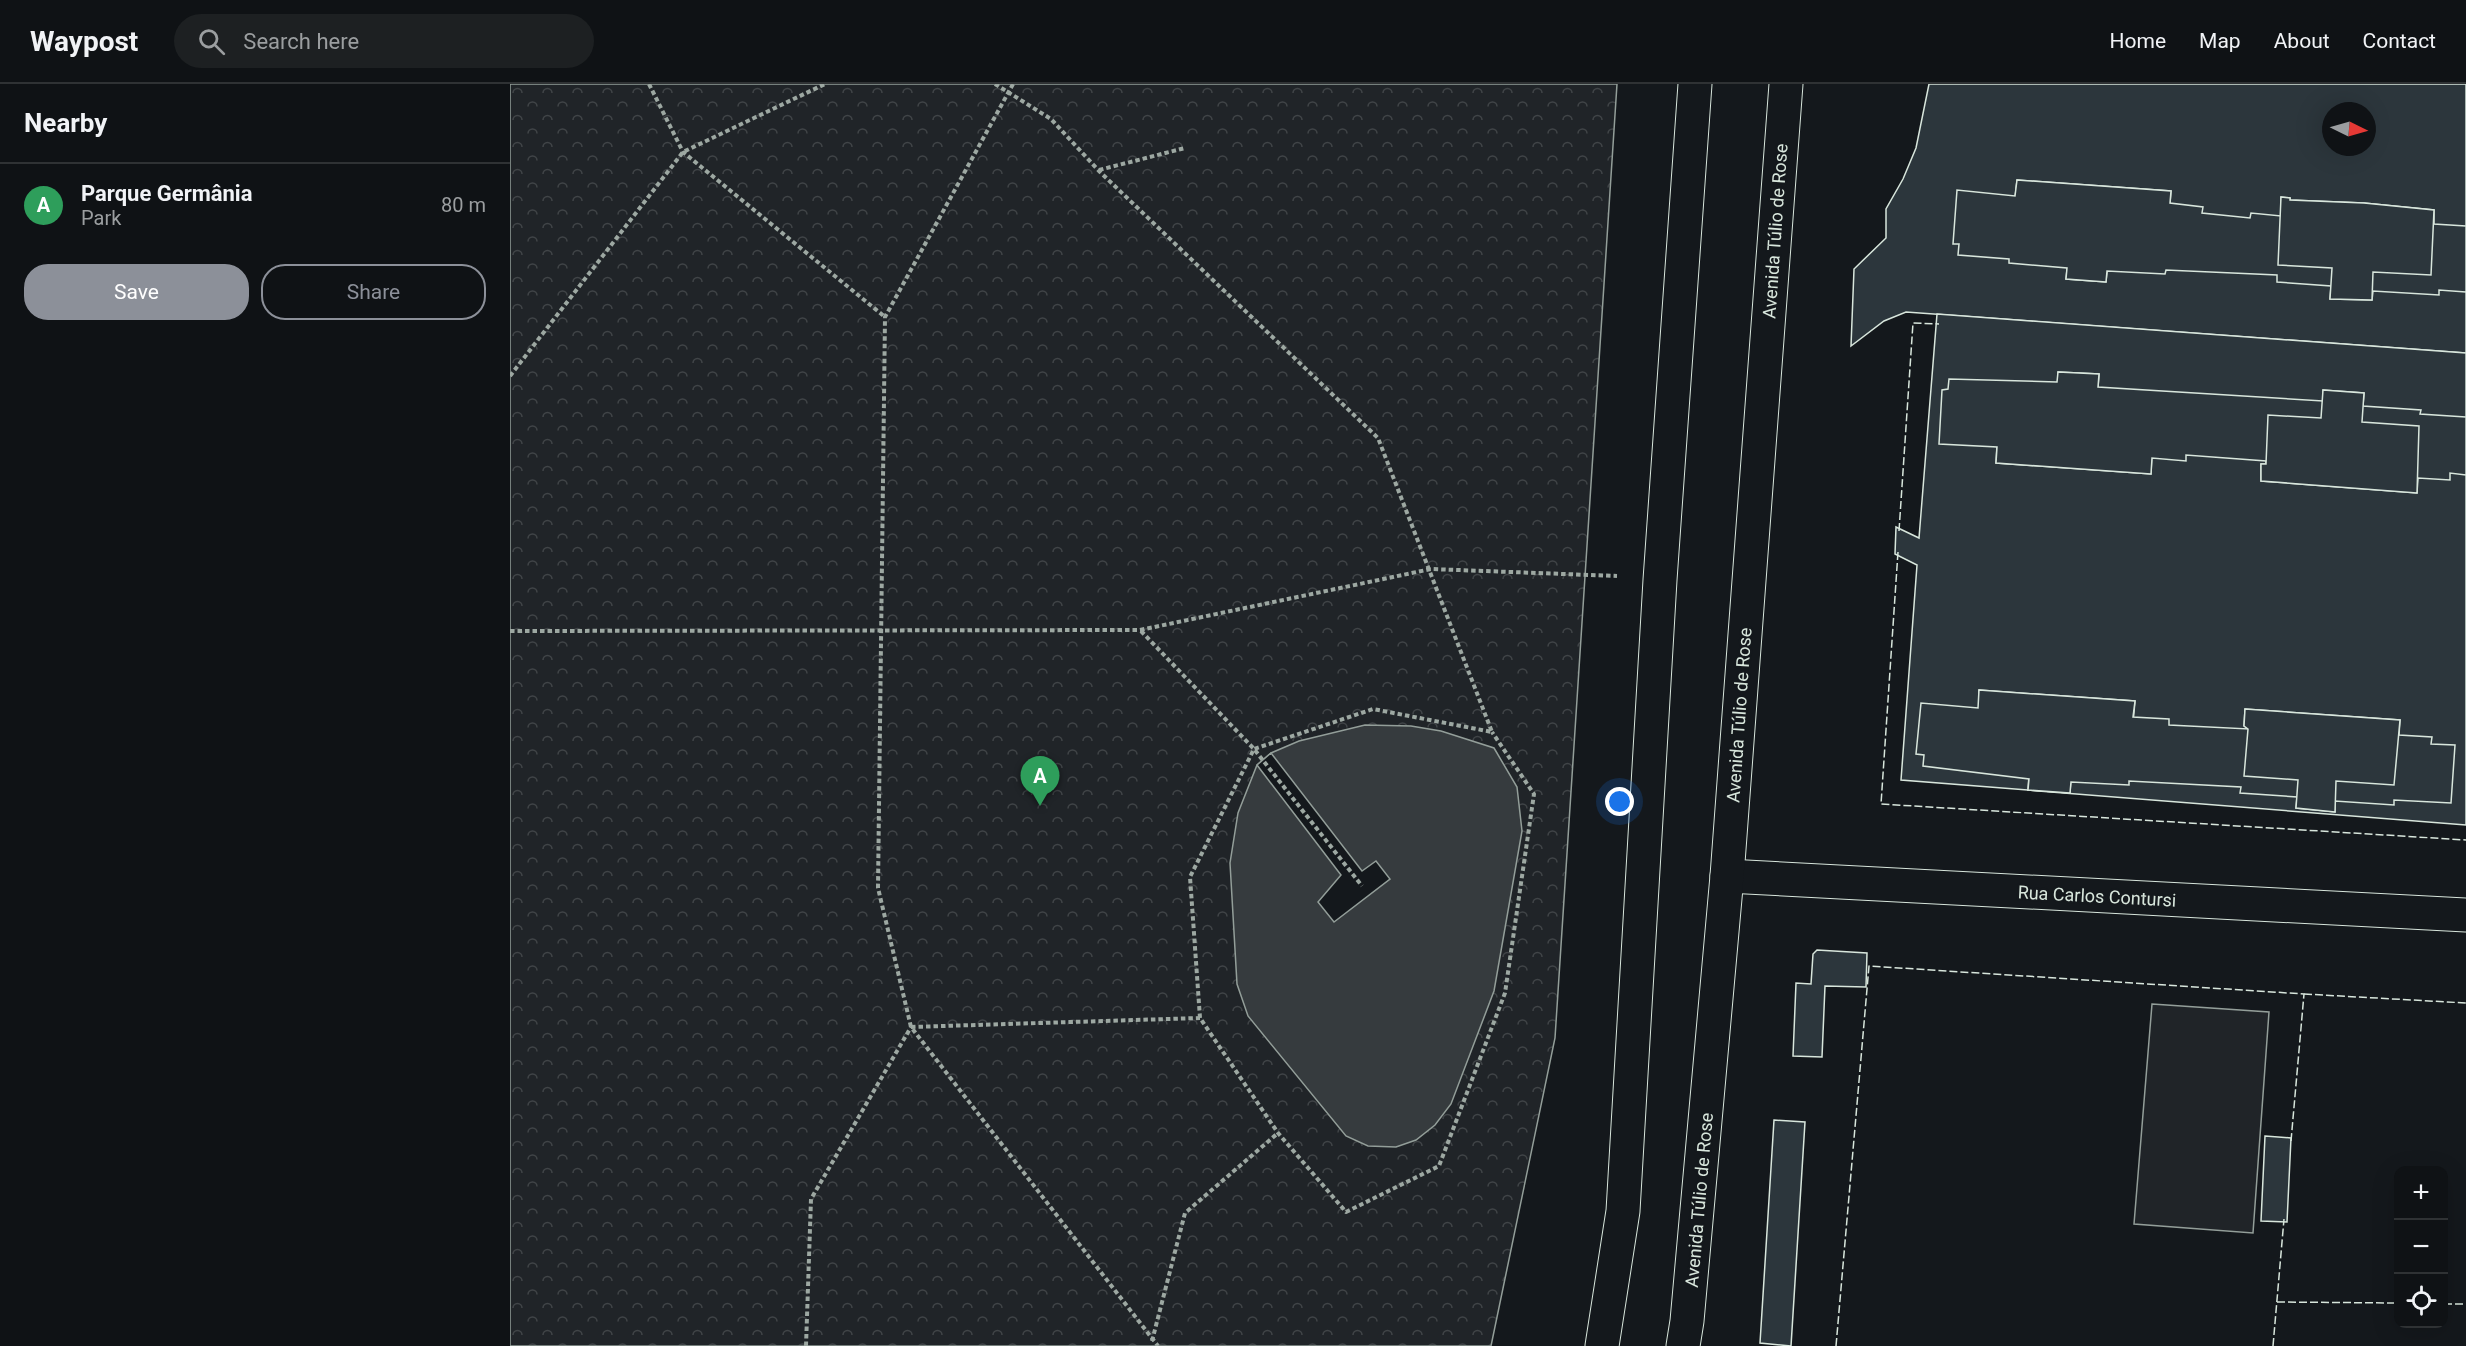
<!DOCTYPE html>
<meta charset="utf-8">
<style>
:root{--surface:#0f1215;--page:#1d2022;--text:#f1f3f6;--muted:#9b9ea0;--line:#2f3234;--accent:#8c9099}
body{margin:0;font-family:Roboto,sans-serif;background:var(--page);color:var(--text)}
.controls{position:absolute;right:18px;bottom:18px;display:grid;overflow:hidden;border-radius:12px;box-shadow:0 6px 24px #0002}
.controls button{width:54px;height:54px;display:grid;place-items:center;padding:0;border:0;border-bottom:2px solid var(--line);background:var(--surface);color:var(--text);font:30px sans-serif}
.compass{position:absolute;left:1812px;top:18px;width:54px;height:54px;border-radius:50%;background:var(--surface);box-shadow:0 6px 24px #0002;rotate:95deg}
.you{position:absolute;left:1110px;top:718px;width:21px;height:21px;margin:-15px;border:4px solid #fff;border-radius:50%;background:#1a73e8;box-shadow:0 0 0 9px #1a73e833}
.badge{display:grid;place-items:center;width:39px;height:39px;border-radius:50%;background:var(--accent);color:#fff;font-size:20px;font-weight:700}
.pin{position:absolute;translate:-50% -50px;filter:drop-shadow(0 2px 3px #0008)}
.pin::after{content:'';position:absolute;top:32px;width:21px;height:18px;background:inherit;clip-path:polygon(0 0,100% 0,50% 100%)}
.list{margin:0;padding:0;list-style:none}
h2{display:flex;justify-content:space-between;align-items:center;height:78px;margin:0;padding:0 24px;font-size:26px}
h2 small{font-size:20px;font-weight:400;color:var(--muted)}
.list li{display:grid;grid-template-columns:39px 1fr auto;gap:18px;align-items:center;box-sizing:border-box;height:84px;padding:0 24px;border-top:2px solid var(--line)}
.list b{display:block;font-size:22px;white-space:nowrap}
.list p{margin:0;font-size:20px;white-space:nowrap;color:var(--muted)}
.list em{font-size:20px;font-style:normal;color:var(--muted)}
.actions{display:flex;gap:12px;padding:18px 24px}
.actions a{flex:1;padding:14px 0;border:2px solid var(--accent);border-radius:24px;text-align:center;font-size:21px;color:var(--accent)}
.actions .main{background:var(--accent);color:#fff}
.icon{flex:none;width:33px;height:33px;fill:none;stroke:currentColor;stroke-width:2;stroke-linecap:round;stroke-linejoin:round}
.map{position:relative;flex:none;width:1956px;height:1262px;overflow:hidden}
header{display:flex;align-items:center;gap:36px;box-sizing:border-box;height:84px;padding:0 30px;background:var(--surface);border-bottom:2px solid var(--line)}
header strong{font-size:28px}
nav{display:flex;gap:33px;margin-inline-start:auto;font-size:21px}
.search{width:420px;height:54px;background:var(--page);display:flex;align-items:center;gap:15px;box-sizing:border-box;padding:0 21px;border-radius:33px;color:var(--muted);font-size:22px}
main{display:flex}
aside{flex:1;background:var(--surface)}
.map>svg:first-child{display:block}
.grass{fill:#202428;stroke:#939e99;stroke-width:1.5}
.forest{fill:url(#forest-crowns);stroke:#939e99;stroke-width:1.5}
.water{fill:#363b3e;stroke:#939e99;stroke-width:1.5}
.pier{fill:#14181c;stroke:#939e99;stroke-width:1.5}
.building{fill:#2c363c;stroke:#d8e6dc;stroke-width:1.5;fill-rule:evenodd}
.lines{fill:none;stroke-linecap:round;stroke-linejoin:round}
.minor-casing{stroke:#d8e6dc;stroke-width:35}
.path{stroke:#9da8a2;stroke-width:4;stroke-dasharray:4.5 3;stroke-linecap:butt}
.minor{stroke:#14181c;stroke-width:33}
.fence{stroke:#d8e6dc;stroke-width:1.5;stroke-dasharray:8 3;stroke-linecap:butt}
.labels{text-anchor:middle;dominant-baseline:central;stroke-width:4.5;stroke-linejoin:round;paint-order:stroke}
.street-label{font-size:18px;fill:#d8e6dc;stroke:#14181c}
</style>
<header>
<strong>Waypost</strong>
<div class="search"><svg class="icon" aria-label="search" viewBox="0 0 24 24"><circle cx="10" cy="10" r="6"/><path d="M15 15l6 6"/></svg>Search here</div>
<nav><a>Home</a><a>Map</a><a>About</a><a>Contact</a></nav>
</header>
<main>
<aside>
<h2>Nearby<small></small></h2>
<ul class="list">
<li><span class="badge" style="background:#2e9e5b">A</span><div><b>Parque Germânia</b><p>Park</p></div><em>80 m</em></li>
</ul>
<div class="actions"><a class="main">Save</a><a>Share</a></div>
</aside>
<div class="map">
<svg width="1956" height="1262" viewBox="0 0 1956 1262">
<defs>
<pattern id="forest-crowns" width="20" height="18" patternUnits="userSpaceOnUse" patternTransform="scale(1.5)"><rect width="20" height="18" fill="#202428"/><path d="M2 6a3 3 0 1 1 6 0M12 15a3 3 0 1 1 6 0" fill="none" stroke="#404447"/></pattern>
</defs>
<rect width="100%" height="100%" fill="#14181c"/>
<path class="grass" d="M1642,920l117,8 -16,221 -119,-9z"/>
<path class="forest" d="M0,0h1107l-62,954 -64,308h-981z"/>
<path class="water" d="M855,641l46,1 30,5 53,17 23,39 5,44 -28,160 -43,113 -16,21 -19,15 -20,7 -28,-1 -22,-10 -98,-120 -11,-32 -7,-121 8,-50 19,-48 14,-12 28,-12z"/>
<path class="pier" d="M761,669l91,118 14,-10 14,18 -56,43 -16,-20 23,-27 -84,-110z"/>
<g class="building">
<path d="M1419,0h537v269l-560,-41 -22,9 -33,25 3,-77 32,-31v-29l17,-30 13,-31zM1821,27h36v36h-36z"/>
<path d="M1507,96l154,11 -5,66 -57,-5 -3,30 -40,-3 3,-29 -53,-4 3,-48h-4z"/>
<path d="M1507,96l154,11 -1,12 33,4 -1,6 48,5 1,-5 30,3v-19l9,1v2l74,3 70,7v14l32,2v66l-27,-2v5l-66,-4 -1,9 -42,-1 1,-13 -54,-4v-7l-111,-5 -1,4 -58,-3 -1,11 -40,-3 1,-11 -58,-5v-4l-51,-4 1,-11h-6l4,-54 58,6z"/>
<path d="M1771,113l9,1v2l74,3 70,7 -3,65 -58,-3 -1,28 -42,-1 2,-31 -54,-3z"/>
<path d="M1427,230l529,39v472l-565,-45 16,-215 -22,-11 1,-27 23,11z"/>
<path d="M1548,288l41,2 -2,29 57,4 -3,67 -155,-11 1,-18 3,1 3,-49 54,3z"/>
<path d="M1548,288l41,2 -1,13 225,14v-11l41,3 -1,13 58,4 -1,4 46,3v58l-16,-2v7l-32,-2 -1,15 -156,-12v-17h5v-3l-80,-6v6l-34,-3 -1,16 -155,-11 1,-16 -58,-3 3,-54 6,-1 1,-10 108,3z"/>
<path d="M1813,306l41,3 -2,29 57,4 -2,67 -156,-12v-17h5l2,-49 53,3z"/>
<path d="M1469,606l156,11 -6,67 -57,-4 -2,29 -42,-3 2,-30 -52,-4z"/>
<path d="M1469,606l156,11 -2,16 36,2v6l79,4 -4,-3 1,-17 155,11 -1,15 33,2 -1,7 24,1 -4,58 -57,-3v5l-59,-4v11l-39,-4 1,-11 -57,-4 1,-6 -112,-6v4l-58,-3 -1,11 -42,-3 1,-11 -106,-13 1,-11 -8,-1 5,-51 57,5z"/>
<path d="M1735,625l155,11 -6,65 -58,-4 -1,31 -39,-4 2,-28 -54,-4 4,-47 -4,-3z"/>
<path d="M1307,866l50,3 -1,34 -41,-1 -3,71 -29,-1 3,-73 15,1 2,-30z"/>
<path d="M1264,1036l31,2 -14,224 -31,-3z"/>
<path d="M1755,1052l26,2 -4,84 -26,-1z"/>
</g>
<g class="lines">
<g class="minor-casing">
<g id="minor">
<path d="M1217,792l739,39"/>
<path d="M1092,1262l21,-135 37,-631 35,-496"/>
<path d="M1173,1262l4,-25 40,-445 59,-792"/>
</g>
</g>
<g class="path">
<path d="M139,0l34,68 202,165"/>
<path d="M485,0l56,35 48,52 279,267 114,294 -119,-23 -119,40 -64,128 10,141 78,115 68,79 93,-46 66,-173 29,-199 -42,-62"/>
<path d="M503,0l-128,233 -7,571 33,139 247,319"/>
<path d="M589,86l86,-22"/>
<path d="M0,292l173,-224 142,-68"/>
<path d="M0,547l630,-1 291,-61 186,7"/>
<path d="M631,547l113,118 108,137"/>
<path d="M401,943l289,-9"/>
<path d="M642,1257l33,-128 93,-80"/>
<path d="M296,1262l5,-147 100,-172"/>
</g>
<use href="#minor" class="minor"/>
<g class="fence">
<path d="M1389,447l14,-208 26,1"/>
<path d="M1388,468l-17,252 585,36"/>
<path d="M1794,910l162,9"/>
<path d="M1767,1218l121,1"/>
<path d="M1934,1220h22"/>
<path d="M1326,1262l33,-380 435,28 -13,147"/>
<path d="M1763,1262l11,-127"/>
</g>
</g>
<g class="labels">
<g class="street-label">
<text transform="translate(1265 147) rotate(-86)">Avenida Túlio de Rose</text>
<text transform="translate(1229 631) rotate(-86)">Avenida Túlio de Rose</text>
<text transform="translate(1587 812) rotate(3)">Rua Carlos Contursi</text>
<text transform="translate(1189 1116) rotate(-85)">Avenida Túlio de Rose</text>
</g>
</g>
</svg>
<div class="controls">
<button>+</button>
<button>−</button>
<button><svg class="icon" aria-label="locate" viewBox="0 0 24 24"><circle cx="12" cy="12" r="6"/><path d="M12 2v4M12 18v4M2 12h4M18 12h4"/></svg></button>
</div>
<svg class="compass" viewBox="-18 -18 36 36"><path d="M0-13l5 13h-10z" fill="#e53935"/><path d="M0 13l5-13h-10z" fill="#9b9ea0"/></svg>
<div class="you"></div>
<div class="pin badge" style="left:530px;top:722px;background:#2e9e5b">A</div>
</div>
</main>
